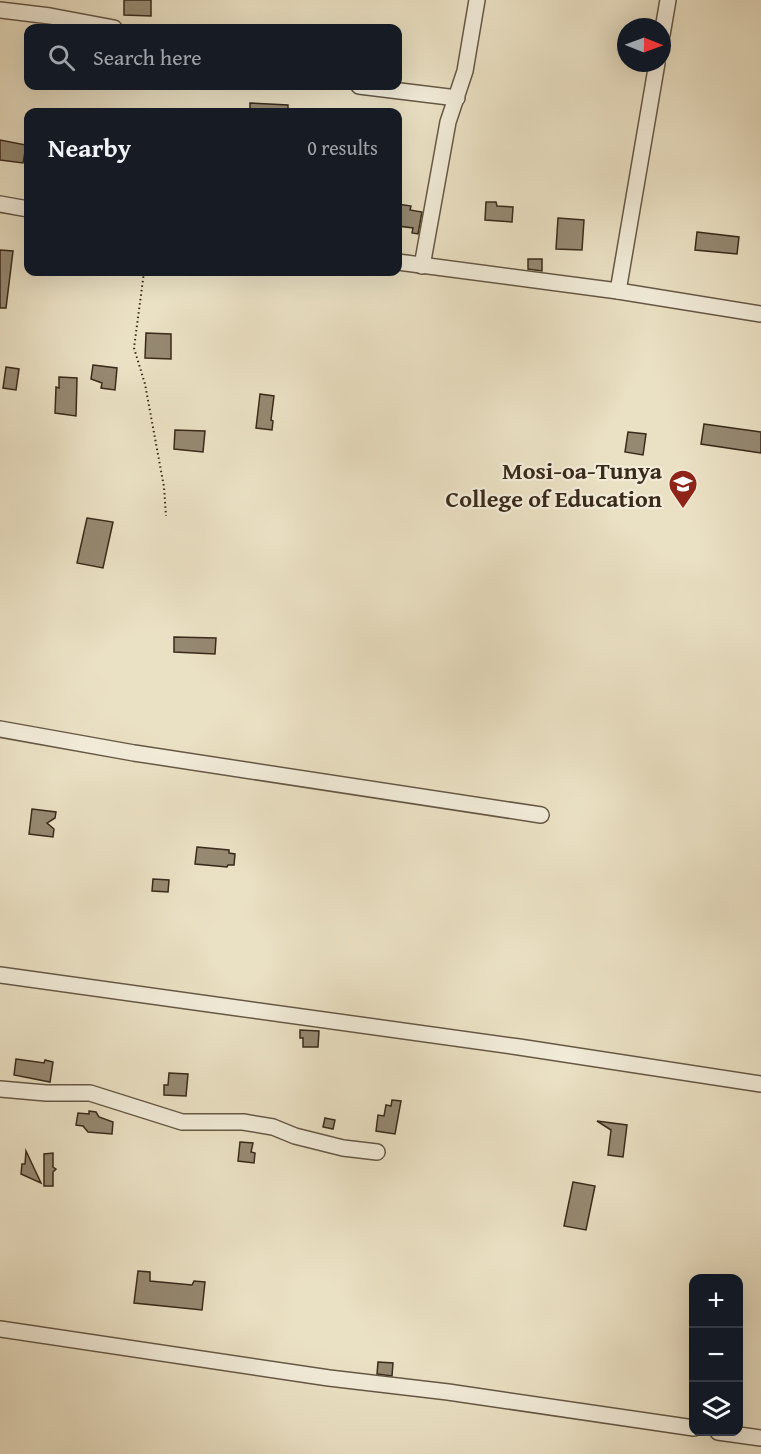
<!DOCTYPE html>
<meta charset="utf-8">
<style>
:root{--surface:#171b24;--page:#20242c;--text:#f1f3f6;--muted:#9ea1a6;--line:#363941}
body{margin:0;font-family:"Gentium Book Plus",serif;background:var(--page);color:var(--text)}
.controls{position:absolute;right:18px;bottom:18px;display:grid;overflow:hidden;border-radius:12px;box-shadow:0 6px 24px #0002}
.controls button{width:54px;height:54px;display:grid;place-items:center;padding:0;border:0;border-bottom:2px solid var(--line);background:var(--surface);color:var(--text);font:30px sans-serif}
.compass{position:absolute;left:617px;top:18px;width:54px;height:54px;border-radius:50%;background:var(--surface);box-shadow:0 6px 24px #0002;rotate:91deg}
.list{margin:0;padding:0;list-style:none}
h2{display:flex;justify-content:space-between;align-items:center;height:78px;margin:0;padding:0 24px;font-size:26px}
h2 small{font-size:20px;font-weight:400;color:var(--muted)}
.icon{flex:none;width:33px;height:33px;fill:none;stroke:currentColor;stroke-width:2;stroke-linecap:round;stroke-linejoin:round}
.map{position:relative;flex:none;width:761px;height:1454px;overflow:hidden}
.search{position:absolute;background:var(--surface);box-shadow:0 6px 24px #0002;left:24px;top:24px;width:378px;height:66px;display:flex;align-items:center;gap:15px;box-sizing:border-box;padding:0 21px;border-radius:12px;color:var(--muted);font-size:22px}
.panel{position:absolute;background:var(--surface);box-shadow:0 6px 24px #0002;left:24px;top:108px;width:378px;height:168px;border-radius:12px}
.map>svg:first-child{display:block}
.building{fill:#968972;stroke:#3a2a1b;stroke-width:1.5}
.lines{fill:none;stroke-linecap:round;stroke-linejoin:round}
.minor-casing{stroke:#665845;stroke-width:18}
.path{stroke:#3a2a1b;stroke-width:2;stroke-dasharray:1.5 3;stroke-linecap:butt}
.minor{stroke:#f1ebd8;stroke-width:15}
.labels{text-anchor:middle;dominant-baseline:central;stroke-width:4.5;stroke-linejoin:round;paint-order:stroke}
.poi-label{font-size:24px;font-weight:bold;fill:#3a2a1b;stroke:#f1ebd8;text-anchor:end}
</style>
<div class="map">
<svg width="761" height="1454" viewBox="0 0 761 1454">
<rect width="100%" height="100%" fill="#eae0c3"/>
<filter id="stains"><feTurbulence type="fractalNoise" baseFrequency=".00333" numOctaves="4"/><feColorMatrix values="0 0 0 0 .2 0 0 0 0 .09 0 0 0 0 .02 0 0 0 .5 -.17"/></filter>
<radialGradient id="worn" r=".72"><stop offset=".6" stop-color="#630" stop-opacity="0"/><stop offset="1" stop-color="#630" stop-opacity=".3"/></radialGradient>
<g class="building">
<path d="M124,0h27v16l-27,-1z"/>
<path d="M250,103l38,2v7h-38z"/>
<path d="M0,140l26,5 -3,18 -23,-3z"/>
<path d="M486,202h10l1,4 16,1 -1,15 -27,-2z"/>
<path d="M398,204l13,2 -1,4 12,2 -4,22 -6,-1 1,-5 -15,-2z"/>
<path d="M558,218l26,2 -2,30 -26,-1z"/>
<path d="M697,232l42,5 -2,17 -42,-4z"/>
<path d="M0,250l13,1 -7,57h-6z"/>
<path d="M528,259h14v12l-14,-2z"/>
<path d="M146,333l25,1v25l-26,-1z"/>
<path d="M93,365l24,3 -2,22 -14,-2 1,-5 -11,-4z"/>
<path d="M6,367l13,2 -3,21 -13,-2z"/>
<path d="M59,377l18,1 -1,38 -21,-3 1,-26 3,1z"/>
<path d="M260,394l14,2 -3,24 2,1 -1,9 -16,-2z"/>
<path d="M704,424l57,8v21l-60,-9z"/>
<path d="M175,430l30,1 -2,21 -29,-3z"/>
<path d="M628,432l18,2 -3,21 -18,-3z"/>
<path d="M87,518l26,4 -10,46 -26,-5z"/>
<path d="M174,637l42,1 -1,16 -41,-2z"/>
<path d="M32,809l24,3 -1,6 -8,5 7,6 -1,8 -24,-3z"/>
<path d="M197,847l32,3v3l6,1 -1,11h-6l-1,2 -32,-3z"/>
<path d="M153,879l16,1 -1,12 -16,-1z"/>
<path d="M300,1030l19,1 -1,16h-15v-9h-3z"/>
<path d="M16,1059l28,4 1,-3 8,2 -3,20 -36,-7z"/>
<path d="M169,1073l19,1 -2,22 -22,-1v-10h4z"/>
<path d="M392,1100l9,1 -6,33 -19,-3 2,-16 6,1 2,-11 5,1z"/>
<path d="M89,1111l7,1 3,5 14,5 -1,12 -24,-2 -5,-6 -7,-1 2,-12 11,1z"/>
<path d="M325,1118l10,2 -2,9 -10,-2z"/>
<path d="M597,1121l30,4 -4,32 -15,-2 3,-25z"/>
<path d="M240,1142l13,1 -2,9 4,1 -1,10 -16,-2z"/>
<path d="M26,1151l15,32 -20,-9 1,-10h3z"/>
<path d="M53,1153v14l3,2 -3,3v14h-9v-32z"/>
<path d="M573,1182l22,4 -9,44 -22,-4z"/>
<path d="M138,1271l12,1v9l42,4 2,-4 11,1 -3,28 -68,-7z"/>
<path d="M378,1362l15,1 -1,13 -15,-2z"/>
</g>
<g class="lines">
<g class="minor-casing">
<g id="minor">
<path d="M0,10l50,6 64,12"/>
<path d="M662,35l6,-35"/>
<path d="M359,86l98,12"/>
<path d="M0,204l28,5"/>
<path d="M398,262l220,29 143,23"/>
<path d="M422,266l26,-144 17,-51 12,-71"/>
<path d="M618,291l39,-228"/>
<path d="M0,729l134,24 407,62"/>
<path d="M0,975l519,72 242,37"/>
<path d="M0,1089l46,4h44l92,29h61l30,5 22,9 48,12 34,4"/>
<path d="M0,1329l329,49 119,14 246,36"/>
<path d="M718,1432l43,6"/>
</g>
</g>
<path class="path" d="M144,272l-10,76 11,36 19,103 2,29"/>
<use href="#minor" class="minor"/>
</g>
<defs>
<g id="university-pin" transform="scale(1.5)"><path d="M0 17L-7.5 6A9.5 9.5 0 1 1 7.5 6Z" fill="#8f2418" stroke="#f1ebd8"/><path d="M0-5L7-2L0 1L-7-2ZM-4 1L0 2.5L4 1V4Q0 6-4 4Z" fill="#fff"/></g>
</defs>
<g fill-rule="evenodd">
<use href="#university-pin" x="683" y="484"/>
</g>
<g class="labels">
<g class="poi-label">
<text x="662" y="470">Mosi-oa-Tunya<tspan x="662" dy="28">College of Education</tspan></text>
</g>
</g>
<rect width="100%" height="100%" filter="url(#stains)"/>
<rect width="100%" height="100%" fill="url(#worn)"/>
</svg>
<div class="controls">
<button>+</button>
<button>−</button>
<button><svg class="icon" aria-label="layers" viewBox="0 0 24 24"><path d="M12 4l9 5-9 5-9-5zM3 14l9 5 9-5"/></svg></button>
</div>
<svg class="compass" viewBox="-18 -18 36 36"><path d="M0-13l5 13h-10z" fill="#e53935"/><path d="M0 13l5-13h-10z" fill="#9ea1a6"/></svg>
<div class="search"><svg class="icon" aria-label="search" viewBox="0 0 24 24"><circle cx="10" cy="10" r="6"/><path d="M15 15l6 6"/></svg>Search here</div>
<section class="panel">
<h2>Nearby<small>0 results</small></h2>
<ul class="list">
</ul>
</section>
</div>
